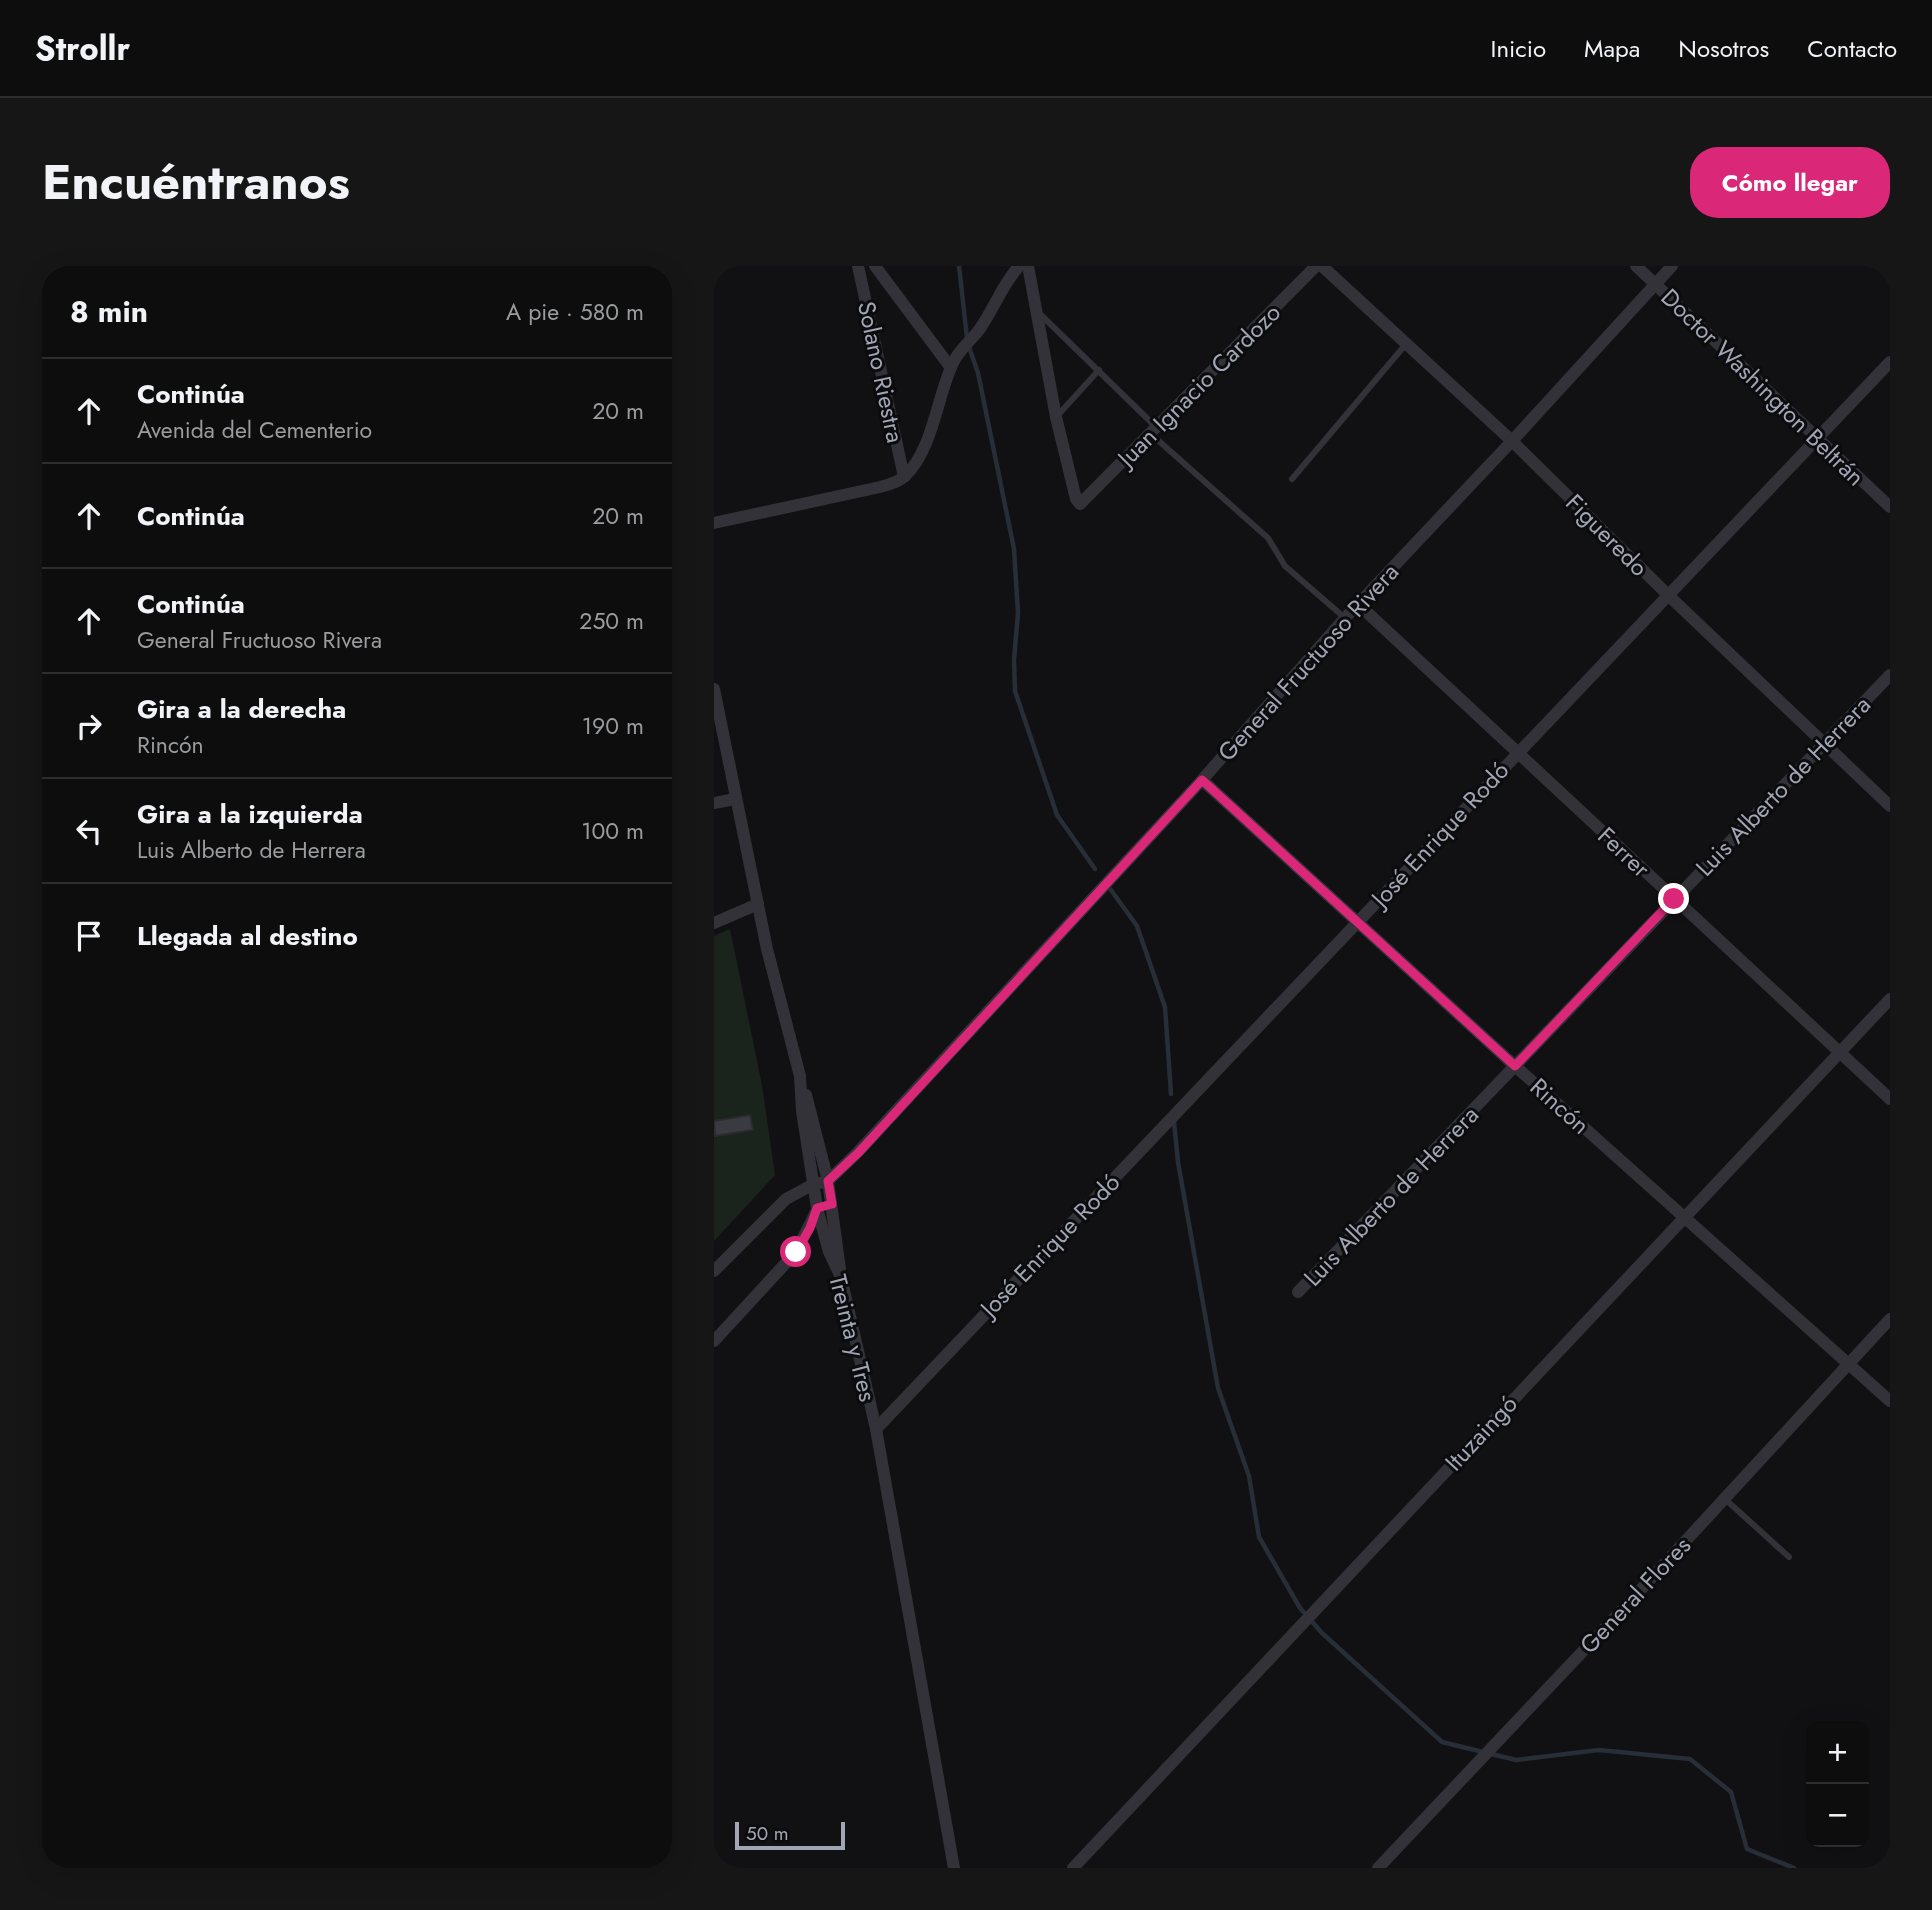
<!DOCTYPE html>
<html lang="es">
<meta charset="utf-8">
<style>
:root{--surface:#0d0d0e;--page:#161617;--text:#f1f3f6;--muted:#9a9c9e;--line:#2d2d2e;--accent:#db2777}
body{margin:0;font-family:Jost,sans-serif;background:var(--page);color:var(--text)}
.controls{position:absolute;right:21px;bottom:21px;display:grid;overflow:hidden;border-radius:14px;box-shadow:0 7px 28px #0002}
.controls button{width:63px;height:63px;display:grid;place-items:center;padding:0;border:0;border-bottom:2px solid var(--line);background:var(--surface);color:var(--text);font:35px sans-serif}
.scale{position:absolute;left:21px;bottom:18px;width:110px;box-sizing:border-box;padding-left:7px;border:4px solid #a1a5b4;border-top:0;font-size:19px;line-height:24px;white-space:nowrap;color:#a1a5b4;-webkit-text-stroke:5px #0c0c0e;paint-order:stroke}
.stop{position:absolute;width:21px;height:21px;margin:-16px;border:5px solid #db2777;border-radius:50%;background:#fff}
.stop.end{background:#db2777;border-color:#fff;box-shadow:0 2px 7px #0008}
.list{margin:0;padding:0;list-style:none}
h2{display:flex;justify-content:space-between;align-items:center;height:91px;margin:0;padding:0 28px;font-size:30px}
h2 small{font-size:23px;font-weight:400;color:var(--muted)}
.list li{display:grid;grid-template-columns:46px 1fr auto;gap:21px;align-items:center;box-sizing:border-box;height:105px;padding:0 28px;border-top:2px solid var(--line)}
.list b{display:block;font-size:26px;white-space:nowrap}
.list p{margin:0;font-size:23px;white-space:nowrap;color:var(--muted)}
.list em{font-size:23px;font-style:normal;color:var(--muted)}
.icon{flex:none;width:38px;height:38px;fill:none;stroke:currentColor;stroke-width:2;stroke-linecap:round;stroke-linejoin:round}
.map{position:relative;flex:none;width:1176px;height:1602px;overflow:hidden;border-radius:28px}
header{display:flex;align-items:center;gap:42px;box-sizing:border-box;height:98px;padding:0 35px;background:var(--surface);border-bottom:2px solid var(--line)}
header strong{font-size:33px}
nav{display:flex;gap:38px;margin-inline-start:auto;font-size:24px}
.intro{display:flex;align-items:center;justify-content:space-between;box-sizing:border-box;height:168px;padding:0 42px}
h1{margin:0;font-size:49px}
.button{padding:18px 32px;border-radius:28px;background:var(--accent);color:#fff;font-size:24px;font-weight:700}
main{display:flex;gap:42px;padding:0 42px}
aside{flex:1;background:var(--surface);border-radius:28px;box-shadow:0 7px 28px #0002}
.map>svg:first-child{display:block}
.green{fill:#1b231d}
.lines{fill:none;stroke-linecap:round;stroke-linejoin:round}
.stream{stroke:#272e37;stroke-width:4.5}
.building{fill:#3a3b40;stroke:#2b2b2f;stroke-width:2}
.lane{stroke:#323238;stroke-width:6}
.street{stroke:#323238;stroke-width:12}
.route{stroke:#db2777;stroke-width:9}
.labels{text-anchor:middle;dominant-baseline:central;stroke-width:6;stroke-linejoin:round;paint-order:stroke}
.street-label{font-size:24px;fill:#a1a5b4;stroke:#0c0c0e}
</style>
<header>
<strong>Strollr</strong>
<nav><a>Inicio</a><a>Mapa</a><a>Nosotros</a><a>Contacto</a></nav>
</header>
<div class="intro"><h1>Encuéntranos</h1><a class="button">Cómo llegar</a></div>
<main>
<aside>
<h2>8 min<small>A pie · 580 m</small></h2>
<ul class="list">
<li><svg class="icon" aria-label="ahead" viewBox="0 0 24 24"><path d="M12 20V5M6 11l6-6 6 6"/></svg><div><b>Continúa</b><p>Avenida del Cementerio</p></div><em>20 m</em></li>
<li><svg class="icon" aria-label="ahead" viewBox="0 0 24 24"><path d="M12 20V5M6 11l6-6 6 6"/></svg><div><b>Continúa</b></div><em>20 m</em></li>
<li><svg class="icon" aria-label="ahead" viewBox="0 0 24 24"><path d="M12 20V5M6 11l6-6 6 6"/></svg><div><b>Continúa</b><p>General Fructuoso Rivera</p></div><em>250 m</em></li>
<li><svg class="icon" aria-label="right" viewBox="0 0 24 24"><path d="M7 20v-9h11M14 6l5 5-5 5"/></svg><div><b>Gira a la derecha</b><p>Rincón</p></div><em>190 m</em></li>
<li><svg class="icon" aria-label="left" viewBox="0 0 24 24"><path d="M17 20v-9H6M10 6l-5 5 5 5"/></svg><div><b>Gira a la izquierda</b><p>Luis Alberto de Herrera</p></div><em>100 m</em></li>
<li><svg class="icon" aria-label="arrive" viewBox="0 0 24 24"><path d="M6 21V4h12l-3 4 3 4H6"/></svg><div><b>Llegada al destino</b></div></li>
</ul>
</aside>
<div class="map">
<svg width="1176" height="1602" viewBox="0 0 1176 1602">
<rect width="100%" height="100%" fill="#111113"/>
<path class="green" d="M16,663l32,156 13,90 -61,66v-305z"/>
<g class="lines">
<g class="stream">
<path d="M245,0l8,72"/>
<path d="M255,81l9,26 36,176 4,64 -4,47 1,31 42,124 38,54"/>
<path d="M397,624l26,36 28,81 6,87"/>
<path d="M460,856l4,40 40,226 31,88 10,61 41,71 22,25 120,109 74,18 83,-10 91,9 41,33 16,57 47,19"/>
</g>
</g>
<path class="building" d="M36,849l3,15 -38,6 -1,-15z"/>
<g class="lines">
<g class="lane">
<path d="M324,46l118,115"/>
<path d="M344,149l41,-45"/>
<path d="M437,168l117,104 17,28 60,52"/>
<path d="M578,213l114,-135"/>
<path d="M1011,1233l64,58"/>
</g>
<g class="street">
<path d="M144,0l46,211"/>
<path d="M161,0l76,102"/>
<path d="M314,0l28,151 20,82 4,5 236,-238"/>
<path d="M608,0l190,175 156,154 222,211"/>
<path d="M922,0l254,241"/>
<path d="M0,257l166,-36c8,-2 19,-5 25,-11 28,-26 32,-80 48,-113 6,-14 17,-21 26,-33 15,-21 23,-45 40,-64"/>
<path d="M644,338l532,495"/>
<path d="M0,423l53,260 33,127 2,35 15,97 12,44 12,25 35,152 78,439"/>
<path d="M488,514l313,286 375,335"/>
<path d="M0,537l21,-4"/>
<path d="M0,657l44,-19"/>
<path d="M92,829l22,86 12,88"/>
<path d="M0,1005l72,-72 26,-14 16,-4 30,-29 344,-372 143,-162 167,-177 160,-175"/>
<path d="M584,1026l592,-617"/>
<path d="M0,1075l82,-89 22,-44"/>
<path d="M162,1163l1014,-1067"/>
<path d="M359,1602l817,-869"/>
<path d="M664,1602l243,-257 269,-292"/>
</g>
</g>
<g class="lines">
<path class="route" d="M82,986l14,-24 7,-20 15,-4 -4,-23 31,-29 343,-372 313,286 159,-167"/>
</g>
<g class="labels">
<g class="street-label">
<text transform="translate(167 106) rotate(78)">Solano Riestra</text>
<text transform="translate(485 119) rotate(-45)">Juan Ignacio Cardozo</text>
<text transform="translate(1049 121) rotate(44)">Doctor Washington Beltrán</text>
<text transform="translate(893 269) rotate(45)">Figueredo</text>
<text transform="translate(594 396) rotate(-48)">General Fructuoso Rivera</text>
<text transform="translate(1069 520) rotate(-46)">Luis Alberto de Herrera</text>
<text transform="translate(726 568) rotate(-47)">José Enrique Rodó</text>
<text transform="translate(910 586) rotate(43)">Ferrer</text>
<text transform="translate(846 840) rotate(42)">Rincón</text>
<text transform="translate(677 930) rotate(-46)">Luis Alberto de Herrera</text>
<text transform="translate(336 979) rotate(-46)">José Enrique Rodó</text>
<text transform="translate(139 1072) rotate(76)">Treinta y Tres</text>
<text transform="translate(767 1167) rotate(-47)">Ituzaingó</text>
<text transform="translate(921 1329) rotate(-47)">General Flores</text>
</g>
</g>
</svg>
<div class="controls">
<button>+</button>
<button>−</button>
</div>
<div class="scale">50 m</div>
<div class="stop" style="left:82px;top:986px"></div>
<div class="stop end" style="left:960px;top:633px"></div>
</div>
</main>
